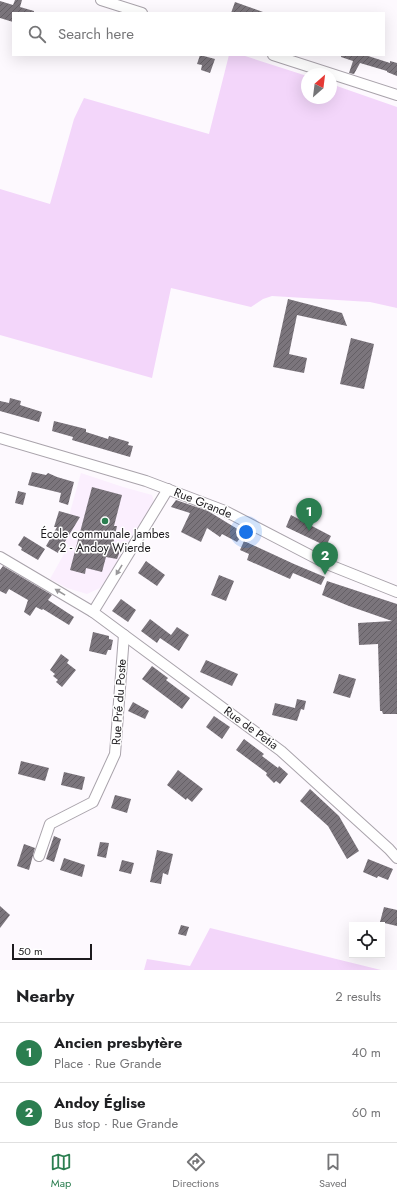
<!DOCTYPE html>
<meta charset="utf-8">
<style>
:root{--surface:#fff;--page:#f6f6f6;--text:#202124;--muted:#757577;--line:#e0e0e0;--accent:#2b7e50}
body{margin:0;font-family:Jost,sans-serif;background:var(--page);color:var(--text)}
.controls{position:absolute;right:12px;bottom:12px;display:grid;overflow:hidden;border-radius:0px;box-shadow:0 4px 16px #0002}
.controls button{width:36px;height:36px;display:grid;place-items:center;padding:0;border:0;border-bottom:1px solid var(--line);background:var(--surface);color:var(--text);font:20px sans-serif}
.compass{position:absolute;left:301px;top:68px;width:36px;height:36px;border-radius:50%;background:var(--surface);box-shadow:0 4px 16px #0002;rotate:28deg}
.scale{position:absolute;left:12px;bottom:10px;width:80px;box-sizing:border-box;padding-left:4px;border:2px solid #1d1b1e;border-top:0;font-size:11px;line-height:14px;white-space:nowrap;color:#1d1b1e;-webkit-text-stroke:3px #fff;paint-order:stroke}
.you{position:absolute;left:246px;top:532px;width:14px;height:14px;margin:-10px;border:3px solid #fff;border-radius:50%;background:#1a73e8;box-shadow:0 0 0 6px #1a73e833}
.badge{display:grid;place-items:center;width:26px;height:26px;border-radius:50%;background:var(--accent);color:#fff;font-size:13px;font-weight:700}
.pin{position:absolute;translate:-50% -33px;filter:drop-shadow(0 1px 2px #0008)}
.pin::after{content:'';position:absolute;top:21px;width:14px;height:12px;background:inherit;clip-path:polygon(0 0,100% 0,50% 100%)}
.list{margin:0;padding:0;list-style:none}
h2{display:flex;justify-content:space-between;align-items:center;height:52px;margin:0;padding:0 16px;font-size:17px}
h2 small{font-size:13px;font-weight:400;color:var(--muted)}
.list li{display:grid;grid-template-columns:26px 1fr auto;gap:12px;align-items:center;box-sizing:border-box;height:60px;padding:0 16px;border-top:1px solid var(--line)}
.list b{display:block;font-size:15px;white-space:nowrap}
.list p{margin:0;font-size:13px;white-space:nowrap;color:var(--muted)}
.list em{font-size:13px;font-style:normal;color:var(--muted)}
.icon{flex:none;width:22px;height:22px;fill:none;stroke:currentColor;stroke-width:2;stroke-linecap:round;stroke-linejoin:round}
.map{position:relative;flex:none;width:397px;height:970px;overflow:hidden}
.search{position:absolute;background:var(--surface);box-shadow:0 4px 16px #0002;left:12px;right:12px;top:12px;height:44px;display:flex;align-items:center;gap:10px;box-sizing:border-box;padding:0 14px;border-radius:0px;color:var(--muted);font-size:15px}
.sheet{height:172px;background:var(--surface)}
nav{display:flex;justify-content:space-around;align-items:center;box-sizing:border-box;height:56px;border-top:1px solid var(--line);background:var(--surface);font-size:11px;color:var(--muted)}
nav a{display:grid;justify-items:center;gap:2px}
nav .on{color:var(--accent)}
.map>svg:first-child{display:block}
.built{fill:#fbeffe}
.green{fill:#f3d6fa}
.building{fill:url(#building-hatch)}
.lines{fill:none;stroke-linecap:round;stroke-linejoin:round}
.minor-casing{stroke:#a9a3ab;stroke-width:12}
.minor{stroke:#fff;stroke-width:10}
.oneway{fill:#99989a}
.poi-dot{fill:#2b7e50;stroke:#fff;stroke-width:1.5}
.labels{text-anchor:middle;dominant-baseline:central;stroke-width:3;stroke-linejoin:round;paint-order:stroke}
.street-label{font-size:12px;fill:#1d1b1e;stroke:#fff}
.poi-label{font-size:12px;fill:#1d1b1e;stroke:#fff}
</style>
<div class="map">
<svg width="397" height="970" viewBox="0 0 397 970">
<defs>
<pattern id="building-hatch" width="6" height="6" patternUnits="userSpaceOnUse"><rect width="6" height="6" fill="#7b757c"/><path d="M-1 1l2-2M0 6l6-6M5 7l2-2" fill="none" stroke="#645f65"/></pattern>
</defs>
<rect width="100%" height="100%" fill="#fdf9fe"/>
<path class="built" d="M81,473l42,14 29,8 2,7 -24,37 -21,37 -9,12 -13,6 -20,-6 -17,-9 19,-34 -7,-4z"/>
<g class="green">
<path d="M229,55h13l65,21v22h24v-14l66,23v201l-27,-6 -98,-6 -9,3 -12,8 -80,-19 -19,90 -152,-43v-146l50,15 24,-85 10,-21 125,36z"/>
<path d="M210,928l171,42h-237l3,-11 43,7z"/>
</g>
<g class="building">
<path d="M15,0h7l-2,7 14,4v2h-21v9l-13,-4v-17l13,4z"/>
<path d="M235,2l28,10v1h-32z"/>
<path d="M200,55l15,4 -5,14 -9,-3 1,-5 -5,-1z"/>
<path d="M341,55h24l25,8v-2l7,2v13l-10,-4v-1l-27,-8 -6,11 -5,-1 4,-12 -12,-4z"/>
<path d="M288,299l54,14 5,13 -50,-11 -8,39 18,4 -3,15 -31,-6z"/>
<path d="M351,338l23,6 -10,45 -24,-5z"/>
<path d="M10,398l11,3 -1,4 22,7 -3,10 -39,-11v-10l9,2z"/>
<path d="M54,421l32,8v3l22,7 1,-3 20,6 -1,3 5,1 -3,11 -58,-17 1,-3 -21,-6z"/>
<path d="M32,472l14,3 2,-2 9,4 17,5 -6,23 -9,-3 2,-9 -33,-8z"/>
<path d="M92,487l30,8 -8,31h3l-4,18 9,2 -5,13 -11,-2 -4,15 -16,-4 -1,6 -15,-4z"/>
<path d="M18,491l8,2 -3,12 -8,-2z"/>
<path d="M176,500l32,11 36,22 -7,9 -15,-8 -2,3 -13,-9 -6,14 -20,-10 9,-19 -19,-6z"/>
<path d="M59,511l21,6 -22,36 -12,-7 11,-19h-3z"/>
<path d="M291,515l40,21 -5,10 -40,-19z"/>
<path d="M24,536l21,13 -7,11 -17,-10 1,-2 -4,-3z"/>
<path d="M244,541l50,23 31,13 -4,8 -28,-12 -3,6 -43,-19 2,-6 -9,-4z"/>
<path d="M146,561l19,14 -8,11 -19,-13z"/>
<path d="M3,566l49,29 -4,5 26,17 -5,8 -26,-16 -1,1 -6,-3 -6,9 -6,-4 4,-12 -19,-11 -3,5 -6,-3v-21z"/>
<path d="M219,575l15,6 -8,20 -15,-6z"/>
<path d="M327,581l70,23v110h-14l-1,-3h-2l-2,-67 -19,1 -1,-22 34,-2 -43,-15 -27,-11z"/>
<path d="M121,599l15,11 -8,12 -16,-11z"/>
<path d="M150,619l21,16 6,-8 12,8 -10,16 -19,-13 -3,5 -16,-12z"/>
<path d="M93,632l16,4v3l4,1 -2,10h-3l-2,5 -17,-4z"/>
<path d="M61,654l8,6 -2,3 9,7 -14,17 -6,-5 2,-2 -5,-4 2,-2 -5,-4z"/>
<path d="M206,660l32,14 -6,12 -32,-14z"/>
<path d="M152,666l16,12 -2,2 24,18 -8,11 -40,-30z"/>
<path d="M339,674l17,5 -6,19 -17,-5z"/>
<path d="M297,699l9,2 -2,9 -3,-1 -4,12 -25,-6 3,-12 20,5z"/>
<path d="M133,702l16,9 -4,8 -17,-8z"/>
<path d="M214,716l16,11 -8,12 -16,-12z"/>
<path d="M244,739l20,15 -2,2 16,12 1,-2 9,8 -8,10 -4,-3 -2,2 -8,-8 1,-2 -31,-23z"/>
<path d="M21,761l28,7 -4,13 -27,-7z"/>
<path d="M178,770l25,19 -11,13 -5,-4 -1,2 -19,-15z"/>
<path d="M64,772l21,5 -3,13 -21,-5z"/>
<path d="M310,789l29,27 20,35 -12,8 -19,-33 -28,-25z"/>
<path d="M115,795l16,4 -4,14 -16,-5z"/>
<path d="M54,836l7,3 -7,23 -8,-3z"/>
<path d="M100,842l9,1 -3,15 -9,-2z"/>
<path d="M24,844l11,4 -6,22 -12,-4z"/>
<path d="M157,850l16,4 -5,21 -5,-2 -2,11 -11,-2z"/>
<path d="M64,858l21,7 -3,12 -22,-7z"/>
<path d="M368,859l25,10 -5,11 -10,-4 -1,2 -14,-6z"/>
<path d="M122,860l12,3 -3,11 -12,-3z"/>
<path d="M0,906l10,9 -10,13z"/>
<path d="M384,907l13,3v16l-17,-4z"/>
<path d="M181,925l8,2 -3,9 -8,-2z"/>
</g>
<g class="lines">
<g class="minor-casing">
<g id="minor">
<path d="M101,0l41,13"/>
<path d="M273,55l124,40"/>
<path d="M0,438l146,43 79,30 102,53 70,28"/>
<path d="M0,557l93,55 188,139 108,98 8,9"/>
<path d="M93,612l75,-123"/>
<path d="M39,856l11,-32 43,-22 22,-48 9,-119"/>
</g>
</g>
<use href="#minor" class="minor"/>
</g>
<defs><path id="oneway-solid" d="M-6-.8H1V-3.2L6.5 0L1 3.2V.8H-6Z"/></defs>
<g class="oneway">
<use href="#oneway-solid" transform="translate(119 570) rotate(121)"/>
<use href="#oneway-solid" transform="translate(60 592) rotate(-149)"/>
</g>
<circle class="poi-dot" cx="105" cy="521" r="4"/>
<g class="labels">
<g class="street-label">
<text transform="translate(203 503) rotate(22)">Rue Grande</text>
<text transform="translate(119 702) rotate(-86)">Rue Pré du Poste</text>
<text transform="translate(251 728) rotate(36)">Rue de Petia</text>
</g>
<g class="poi-label">
<text x="105" y="534">École communale Jambes<tspan x="105" dy="14">2 - Andoy Wierde</tspan></text>
</g>
</g>
</svg>
<div class="controls">
<button><svg class="icon" aria-label="locate" viewBox="0 0 24 24"><circle cx="12" cy="12" r="6"/><path d="M12 2v4M12 18v4M2 12h4M18 12h4"/></svg></button>
</div>
<svg class="compass" viewBox="-18 -18 36 36"><path d="M0-13l5 13h-10z" fill="#e53935"/><path d="M0 13l5-13h-10z" fill="#757577"/></svg>
<div class="scale">50 m</div>
<div class="you"></div>
<div class="pin badge" style="left:309px;top:531px">1</div>
<div class="pin badge" style="left:325px;top:575px">2</div>
<div class="search"><svg class="icon" aria-label="search" viewBox="0 0 24 24"><circle cx="10" cy="10" r="6"/><path d="M15 15l6 6"/></svg>Search here</div>
</div>
<section class="sheet">
<h2>Nearby<small>2 results</small></h2>
<ul class="list">
<li><span class="badge">1</span><div><b>Ancien presbytère</b><p>Place · Rue Grande</p></div><em>40 m</em></li>
<li><span class="badge">2</span><div><b>Andoy Église</b><p>Bus stop · Rue Grande</p></div><em>60 m</em></li>
</ul>
</section>
<nav>
<a class="on"><svg class="icon" aria-label="map" viewBox="0 0 24 24"><path d="M3 6l6-2 6 2 6-2v14l-6 2-6-2-6 2zM9 4v14M15 6v14"/></svg>Map</a>
<a><svg class="icon" aria-label="directions" viewBox="0 0 24 24"><path d="M12 3l9 9-9 9-9-9zM9 14v-3h6M13 9l2 2-2 2"/></svg>Directions</a>
<a><svg class="icon" aria-label="saved" viewBox="0 0 24 24"><path d="M7 4h10v16l-5-4-5 4z"/></svg>Saved</a>
</nav>
